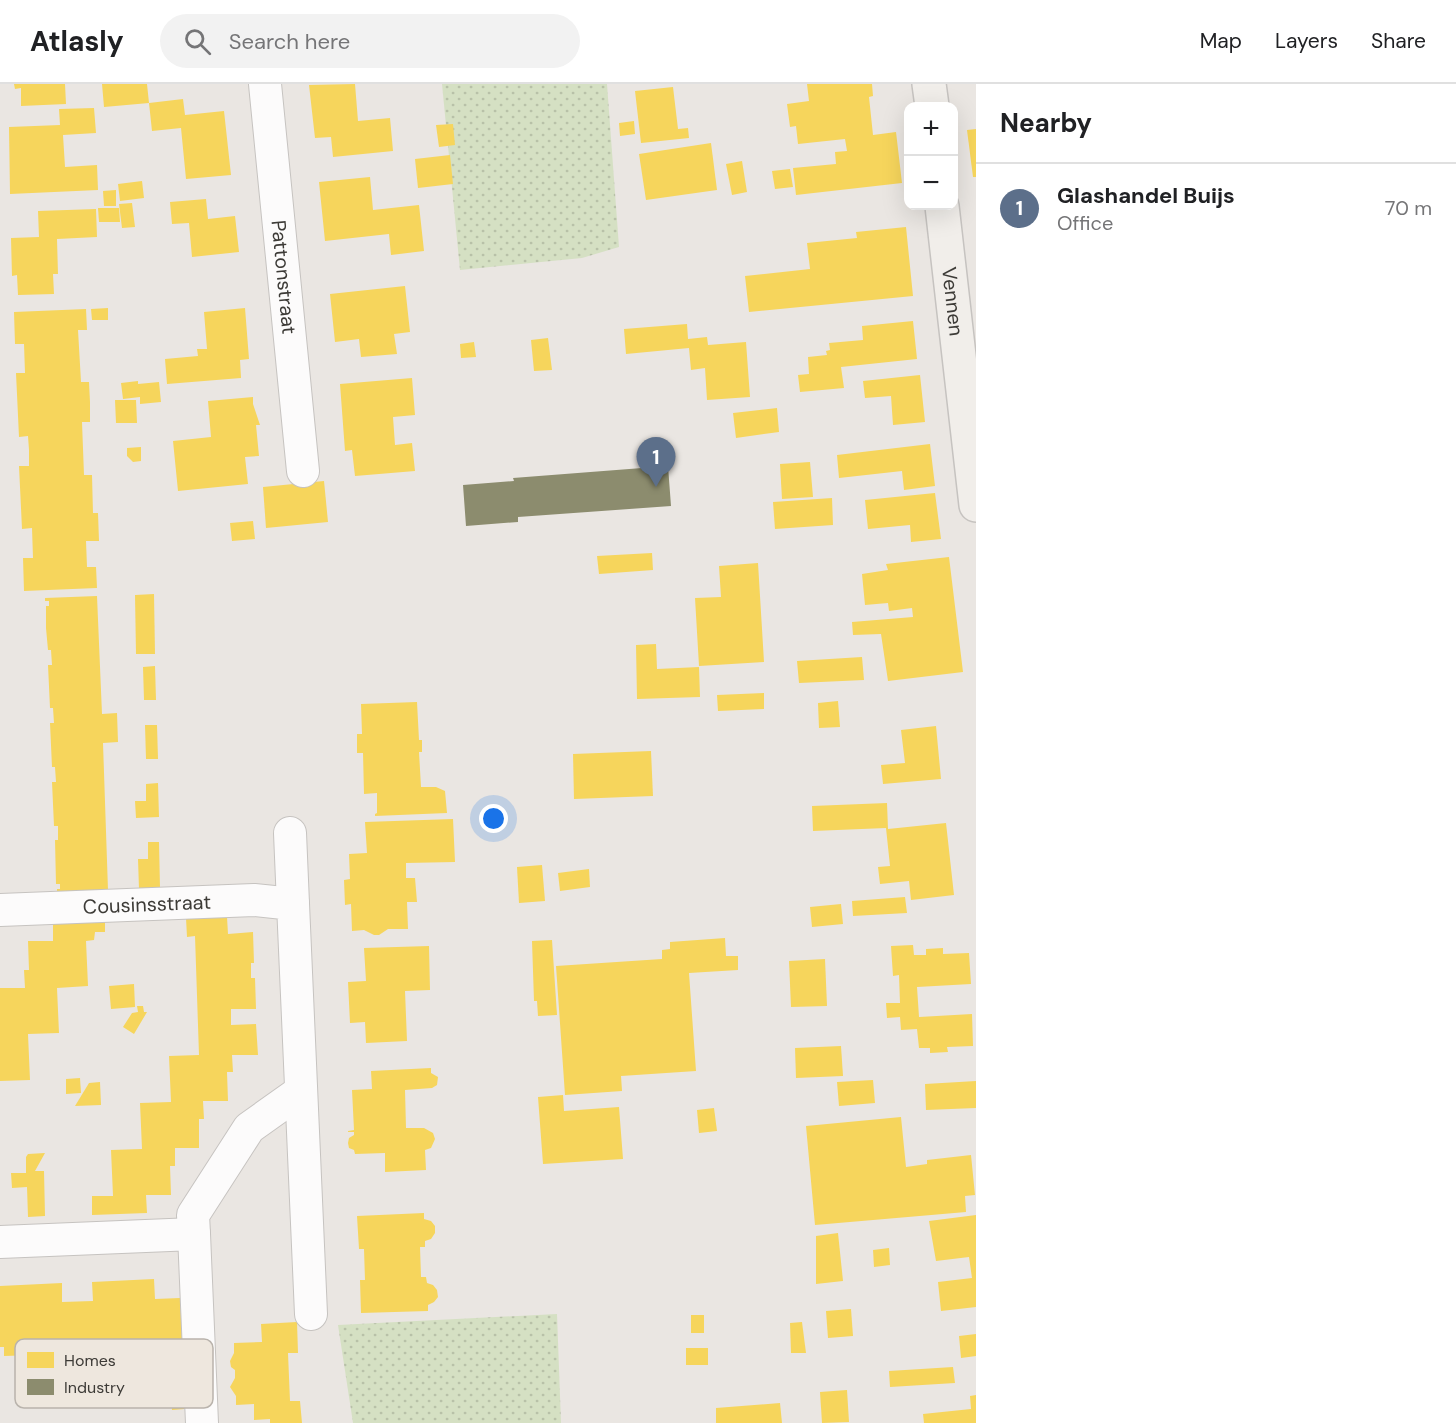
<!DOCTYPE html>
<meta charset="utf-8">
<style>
:root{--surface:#fff;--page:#f2f2f2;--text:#202124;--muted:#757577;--line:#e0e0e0;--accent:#7a7773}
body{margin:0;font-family:"DM Sans",sans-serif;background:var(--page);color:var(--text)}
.controls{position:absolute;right:18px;top:18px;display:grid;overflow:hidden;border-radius:12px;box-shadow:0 6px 24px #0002}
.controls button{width:54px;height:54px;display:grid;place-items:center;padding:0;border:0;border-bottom:2px solid var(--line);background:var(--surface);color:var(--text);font:30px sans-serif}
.you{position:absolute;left:494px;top:735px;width:21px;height:21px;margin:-15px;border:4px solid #fff;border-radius:50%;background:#1a73e8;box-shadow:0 0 0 9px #1a73e833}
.badge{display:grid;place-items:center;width:39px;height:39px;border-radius:50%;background:var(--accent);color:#fff;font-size:20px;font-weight:700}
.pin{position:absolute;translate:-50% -50px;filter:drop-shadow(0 2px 3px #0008)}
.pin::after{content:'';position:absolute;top:32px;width:21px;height:18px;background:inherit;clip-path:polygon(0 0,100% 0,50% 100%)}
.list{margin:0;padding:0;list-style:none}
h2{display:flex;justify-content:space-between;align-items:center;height:78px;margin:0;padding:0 24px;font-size:26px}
h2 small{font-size:20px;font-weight:400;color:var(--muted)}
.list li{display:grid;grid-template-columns:39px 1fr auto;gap:18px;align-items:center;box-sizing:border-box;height:90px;padding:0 24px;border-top:2px solid var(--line)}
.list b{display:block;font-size:22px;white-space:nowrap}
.list p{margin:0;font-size:20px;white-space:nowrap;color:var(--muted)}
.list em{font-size:20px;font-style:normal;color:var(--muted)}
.icon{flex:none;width:33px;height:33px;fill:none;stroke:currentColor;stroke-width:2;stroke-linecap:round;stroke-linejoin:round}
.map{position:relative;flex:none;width:976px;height:1339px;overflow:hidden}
header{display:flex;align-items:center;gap:36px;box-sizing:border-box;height:84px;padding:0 30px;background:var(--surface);border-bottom:2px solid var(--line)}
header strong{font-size:28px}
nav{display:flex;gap:33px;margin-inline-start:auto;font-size:21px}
.search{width:420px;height:54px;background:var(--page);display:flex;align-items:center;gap:15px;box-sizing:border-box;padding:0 21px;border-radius:33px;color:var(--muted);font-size:22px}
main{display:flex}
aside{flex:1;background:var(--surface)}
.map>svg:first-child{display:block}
.grass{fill:url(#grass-dots)}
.homes{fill:#f6d55c}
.industry{fill:#8c8c6e}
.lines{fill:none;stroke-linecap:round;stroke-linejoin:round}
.street-casing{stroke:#c6c3c0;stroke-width:34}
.secondary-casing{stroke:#c6c3c0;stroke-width:36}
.street{stroke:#fcfbfb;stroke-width:32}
.secondary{stroke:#f1eeea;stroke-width:33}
.labels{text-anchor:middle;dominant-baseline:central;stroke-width:6;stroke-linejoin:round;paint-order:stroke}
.street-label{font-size:20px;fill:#3d3b37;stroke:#eee7de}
.key{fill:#eee7de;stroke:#b9b3ac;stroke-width:1.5}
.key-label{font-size:16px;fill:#3d3b37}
</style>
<header>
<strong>Atlasly</strong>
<div class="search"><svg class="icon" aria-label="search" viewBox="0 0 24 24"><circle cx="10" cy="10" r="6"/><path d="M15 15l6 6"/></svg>Search here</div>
<nav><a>Map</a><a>Layers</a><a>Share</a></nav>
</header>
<main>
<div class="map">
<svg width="976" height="1339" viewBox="0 0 976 1339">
<defs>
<pattern id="grass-dots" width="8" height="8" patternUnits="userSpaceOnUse" patternTransform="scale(1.5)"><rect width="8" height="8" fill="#d5e0c3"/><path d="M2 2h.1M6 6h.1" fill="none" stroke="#b8c1a8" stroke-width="1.8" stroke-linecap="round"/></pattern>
</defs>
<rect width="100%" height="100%" fill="#eae6e2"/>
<g class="grass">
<path d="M442,0h165l12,163 -37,11 -122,12z"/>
<path d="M557,1230l4,109h-208l-15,-98z"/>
</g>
<g class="homes">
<path d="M14,0h51l1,20 -45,2v-18l-6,1z"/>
<path d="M102,0h45l2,19 34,-4 2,16 39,-4 7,64 -45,4 -5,-51 -29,3 -3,-28 -45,4z"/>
<path d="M355,0l3,37 32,-3 3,33 -60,6 -2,-20 -16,1 -6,-53z"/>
<path d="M807,0h65l1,12 -4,1 4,38 23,-3 6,51 -106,12 -3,-27 43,-4 -1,-12 12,-1 -2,-12 -47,5 -2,-18 -6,1 -3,-23 22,-3z"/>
<path d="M673,3l5,42 10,-1 1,10 -48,5 -6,-52z"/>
<path d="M94,24l2,25 -33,2 2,32 32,-2 1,25 -88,4 -1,-67 51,-2 -1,-16z"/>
<path d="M634,37l1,13 -15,2 -1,-13z"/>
<path d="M453,40l2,21 -16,2 -3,-22z"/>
<path d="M976,45v48h-3l-6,-47z"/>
<path d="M711,59l6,47 -71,10 -7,-46z"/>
<path d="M450,71l3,29 -35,4 -3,-29z"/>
<path d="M742,77l5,31 -15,3 -6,-31z"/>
<path d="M790,85l3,18 -18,2 -3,-18z"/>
<path d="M370,93l3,33 46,-5 5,46 -33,4 -2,-21 -64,7 -6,-59z"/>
<path d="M142,97l2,17 -24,3 -2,-17z"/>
<path d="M116,106v16h-12l-1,-15z"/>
<path d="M206,115l2,20 27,-3 4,36 -47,5 -3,-34 -17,1 -2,-22z"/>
<path d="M132,119l3,24 -13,1 -3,-24z"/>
<path d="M98,124h21l1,14h-21z"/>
<path d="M96,125l1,28 -40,2 1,35h-5l1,20 -36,1 -1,-20 -5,1 -1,-38 28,-1 -1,-26z"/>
<path d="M906,143l7,69 -164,16 -4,-36 65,-7 -3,-26 50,-5 -1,-6z"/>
<path d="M405,202l5,46 -16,2 3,20 -36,3 -2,-18 -24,3 -5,-48z"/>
<path d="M108,224v12h-16l-1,-11z"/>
<path d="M245,224l4,51 -9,1 1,18 -74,6 -2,-25 33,-3 -1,-7h10l-3,-37z"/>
<path d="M86,225l1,21h-9l3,52h8l1,20v20h-8l2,53h8l1,38h5l1,28h-13l1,26h9l1,21 -73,3 -1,-33h10l-1,-30 -10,1 -3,-63h10v-16l-1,-14 -9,1 -3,-64h9l-1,-29h-9l-1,-32z"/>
<path d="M913,237l4,38 -76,8 3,21 -44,4 -2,-17 11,-1 -1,-17 19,-2 -1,-4 4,-1 -1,-7 34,-3 -1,-14z"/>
<path d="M687,240l1,15 19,-2 1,8 38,-3 4,55 -43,3 -2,-32 -14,2 -2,-22 -63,6 -2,-25z"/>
<path d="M548,254l4,32 -18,1 -3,-31z"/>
<path d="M474,258l2,15 -15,1 -1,-14z"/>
<path d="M920,291l5,47 -32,3 -2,-29 -26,2 -2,-17z"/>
<path d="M412,294l3,37 -22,2 2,28 17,-2 3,28 -60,5 -3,-26 -7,1 -5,-67z"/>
<path d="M138,297v3l21,-2 2,20 -21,2v-7l-17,2 -2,-16z"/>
<path d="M253,313v7l7,21h-4l3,31 -14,1 3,27 -70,7 -5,-50 38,-4 -3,-36z"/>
<path d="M115,316h21l1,23h-21z"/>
<path d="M777,324l2,24 -43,6 -3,-25z"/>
<path d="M930,360l5,42 -31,4 -2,-19 -63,7 -2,-23z"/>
<path d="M141,363v14l-8,1 -6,-6v-8z"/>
<path d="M810,378l3,35 -31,2 -2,-35z"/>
<path d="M324,397l4,41 -62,6 -3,-41z"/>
<path d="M935,409l6,46 -30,3 -1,-17 -42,4 -3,-29z"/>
<path d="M832,414l1,27 -58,4 -2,-27z"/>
<path d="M253,437l2,18 -23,2 -2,-18z"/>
<path d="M652,469l1,17 -54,4 -2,-18z"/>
<path d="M949,473l14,115 -75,9 -7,-47 -28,1 -1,-13 61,-5 -1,-9 -23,3 -1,-8 -23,2 -3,-31 26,-4 -2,-6z"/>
<path d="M758,479l6,99 -65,4 -4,-68 26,-1 -2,-31z"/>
<path d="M154,510l1,60h-19l-1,-59z"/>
<path d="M97,512l5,118 15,-1 1,29 -15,1 5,147 -51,2v-3h3v-5h-4l-1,-44h3v-14h-4l-2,-44h4l-1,-15h-3l-2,-44h4l-1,-15h-3l-2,-43h4l-1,-15h-3l-2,-22v-22h3v-5h-4v-3z"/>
<path d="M656,560l1,25 42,-2 1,30 -63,2 -1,-54z"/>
<path d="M862,573l2,23 -65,3 -2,-22z"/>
<path d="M155,582l1,34h-12l-1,-33z"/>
<path d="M764,609v16l-46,2 -1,-16z"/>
<path d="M838,617l2,26 -21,1 -1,-25z"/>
<path d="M417,618l2,38h3v12h-3l2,35h15l9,4 2,22 -72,3v-2l2,-1v-20l-13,1 -1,-41h-6v-19h5l-1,-30z"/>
<path d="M145,641h12l1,34h-12z"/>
<path d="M936,642l5,53 -58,5 -2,-19 24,-2 -4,-33z"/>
<path d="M651,667l2,45 -79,3 -1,-45z"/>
<path d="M158,699l1,34 -23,1 -1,-17h11v-17z"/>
<path d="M887,719l1,26 58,-6 8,72 -43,5 -2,-19 -29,3 -2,-17 12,-1 -4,-38 -73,3 -1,-25z"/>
<path d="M453,735l2,43 -49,1v15h9l2,24h-10l1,27h-20l-9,6h-5l-10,-5 -12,1 -1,-27 -6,1 -1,-25 6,-1 -1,-25 18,-1 -2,-31z"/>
<path d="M148,758h11l1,46 -21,1 -1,-30h10z"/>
<path d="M542,781l3,36 -26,2 -2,-36z"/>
<path d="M589,785l1,18 -30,4 -2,-18z"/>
<path d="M905,813l2,16 -54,3 -1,-15z"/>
<path d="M841,820l2,20 -31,3 -2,-20z"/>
<path d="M227,833l1,17 25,-2 1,31h-3v15h4l1,31h-25v16l25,-1 2,31h-26l1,17h-6l1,29h-25l1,18h-5v29h-24v18h-5l1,29h-25l1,18 -55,2v-19h21l-2,-46 31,-1 -2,-46 31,-1 -2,-46 30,-1 -4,-119 -8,1 -1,-19z"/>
<path d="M105,838v10h-10l-1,8 -8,1 2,45 -31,2 2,45 -31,1 2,46 -30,1v-93h25l-1,-18h5l-1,-29h25v-17z"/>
<path d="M725,854l1,18h12v14l-49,3 7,98 -75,5 1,15 -57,4 -9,-129 106,-7v-9l8,-1v-7z"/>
<path d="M552,856l5,75 -19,1 -1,-15h-3l-2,-60z"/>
<path d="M913,861l1,10h12v-6l17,-1v6l26,-1 2,31 -54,3 2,30 53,-3 1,32 -26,1 1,5 -18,1v-5h-11l-2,-19 -16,1 -1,-13 -13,1 -1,-15h14l-1,-28 -6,1 -2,-30z"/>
<path d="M429,862l1,44 -25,1 2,50 -41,2 -1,-21 -15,1 -2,-41 18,-1 -2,-33z"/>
<path d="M825,875l2,47 -36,1 -2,-46z"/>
<path d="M134,900l1,23 -24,2 -2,-23z"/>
<path d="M137,922h6l1,6h3l-13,22 -11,-7 9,-14 6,-1z"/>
<path d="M841,962l2,30 -47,2 -1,-30z"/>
<path d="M431,984v5l7,4 -1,8 -5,3 -27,2 1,38h18l9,5 2,6 -4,9 -6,2 1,20 -41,2v-19l-30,1 -1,-4 -5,-2 -1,-5 1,-5 5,-3v-3h-6v-1l6,-1 -2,-40 20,-1 -1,-18z"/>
<path d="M80,994l1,15 -15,1v-15z"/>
<path d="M873,996l2,23 -36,3 -2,-24z"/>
<path d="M976,997v27l-50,2 -1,-26z"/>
<path d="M100,998l1,23 -26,1 14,-23z"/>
<path d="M563,1011l1,16 55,-4 4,52 -80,5 -5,-67z"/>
<path d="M714,1024l3,23 -18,2 -2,-23z"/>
<path d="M901,1033l5,50 21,-3v-4l44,-5 4,40 -10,1 1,16 -151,13 -9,-99z"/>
<path d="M45,1069l-10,18h9l1,45 -17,1 -1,-30 -15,1 -1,-15h15v-16l2,-3z"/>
<path d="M424,1129v6l7,2 4,5v7l-4,6 -6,2v6h-5l1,30h5l1,6 6,2 4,5 1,7 -4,5 -6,3v6l-67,2 -1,-33h5l-1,-31h-5l-2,-33z"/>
<path d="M976,1131v92l-35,4 -3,-29 34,-4 -3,-21 -33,4 -7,-40z"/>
<path d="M838,1149l5,48 -27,3v-48z"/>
<path d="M889,1164l1,17 -16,2 -1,-17z"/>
<path d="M154,1195l1,20 25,-1 2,42 -56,1 -1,6 -30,1v-5l-33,2 1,9 -59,2v-9h-4v-61l62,-3v19l31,-1 -1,-19z"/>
<path d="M851,1225l2,27 -25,2 -2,-27z"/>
<rect x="691" y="1231" width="13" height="18"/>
<path d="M297,1238l1,31h-10l2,48h10l2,22h-32v-4l-16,1v-16l-18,1v-9l-6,-9 5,-9v-8l-4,-3 -1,-6 4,-8v-10l28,-1 -1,-18z"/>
<path d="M802,1238l4,31h-15l-1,-30z"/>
<path d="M976,1250v22l-15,2 -2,-22z"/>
<rect x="686" y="1264" width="22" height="17"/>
<path d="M953,1283l2,16 -65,4 -1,-16z"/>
<path d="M847,1306l2,32 -27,1 -2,-31z"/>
<path d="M976,1311v28h-52l-1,-9 48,-5 -1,-13z"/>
<path d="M171,1313h13v12l-12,1z"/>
<path d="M780,1319l2,20h-66v-15z"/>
</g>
<path class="industry" d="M668,382l3,40 -153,11v5l-52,4 -3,-41 51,-4 -1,-3z"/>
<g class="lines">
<g class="street-casing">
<g id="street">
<path id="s1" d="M265,0l38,387"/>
<path d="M290,749l3,71"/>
<path id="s2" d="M0,826l254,-10 39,4 18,410"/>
<path d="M194,1150l-1,-19 56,-87 52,-37"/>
<path d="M0,1158l194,-8 8,189"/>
</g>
</g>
<g class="secondary-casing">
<g id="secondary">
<path d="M929,0l3,22"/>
<path id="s3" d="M942,122l34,299"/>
</g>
</g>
<use href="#street" class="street"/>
<use href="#secondary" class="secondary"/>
</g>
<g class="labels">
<g class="street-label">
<text stroke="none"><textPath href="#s1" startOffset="194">Pattonstraat</textPath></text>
<text stroke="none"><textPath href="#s3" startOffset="96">Vennen</textPath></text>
<text stroke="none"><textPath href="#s2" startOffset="147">Cousinsstraat</textPath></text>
</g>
</g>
<rect x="15" y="1255" width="198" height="69" rx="9" class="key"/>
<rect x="27" y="1268" width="27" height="16" fill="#f6d55c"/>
<rect x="27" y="1295" width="27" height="16" fill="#8c8c6e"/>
<g class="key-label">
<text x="64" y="1282">Homes</text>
<text x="64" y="1309">Industry</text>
</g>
</svg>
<div class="controls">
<button>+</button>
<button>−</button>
</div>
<div class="you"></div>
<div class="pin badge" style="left:656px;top:403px;background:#5c6f8a">1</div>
</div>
<aside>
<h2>Nearby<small></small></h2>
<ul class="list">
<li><span class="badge" style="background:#5c6f8a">1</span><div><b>Glashandel Buijs</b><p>Office</p></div><em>70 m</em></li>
</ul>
</aside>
</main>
